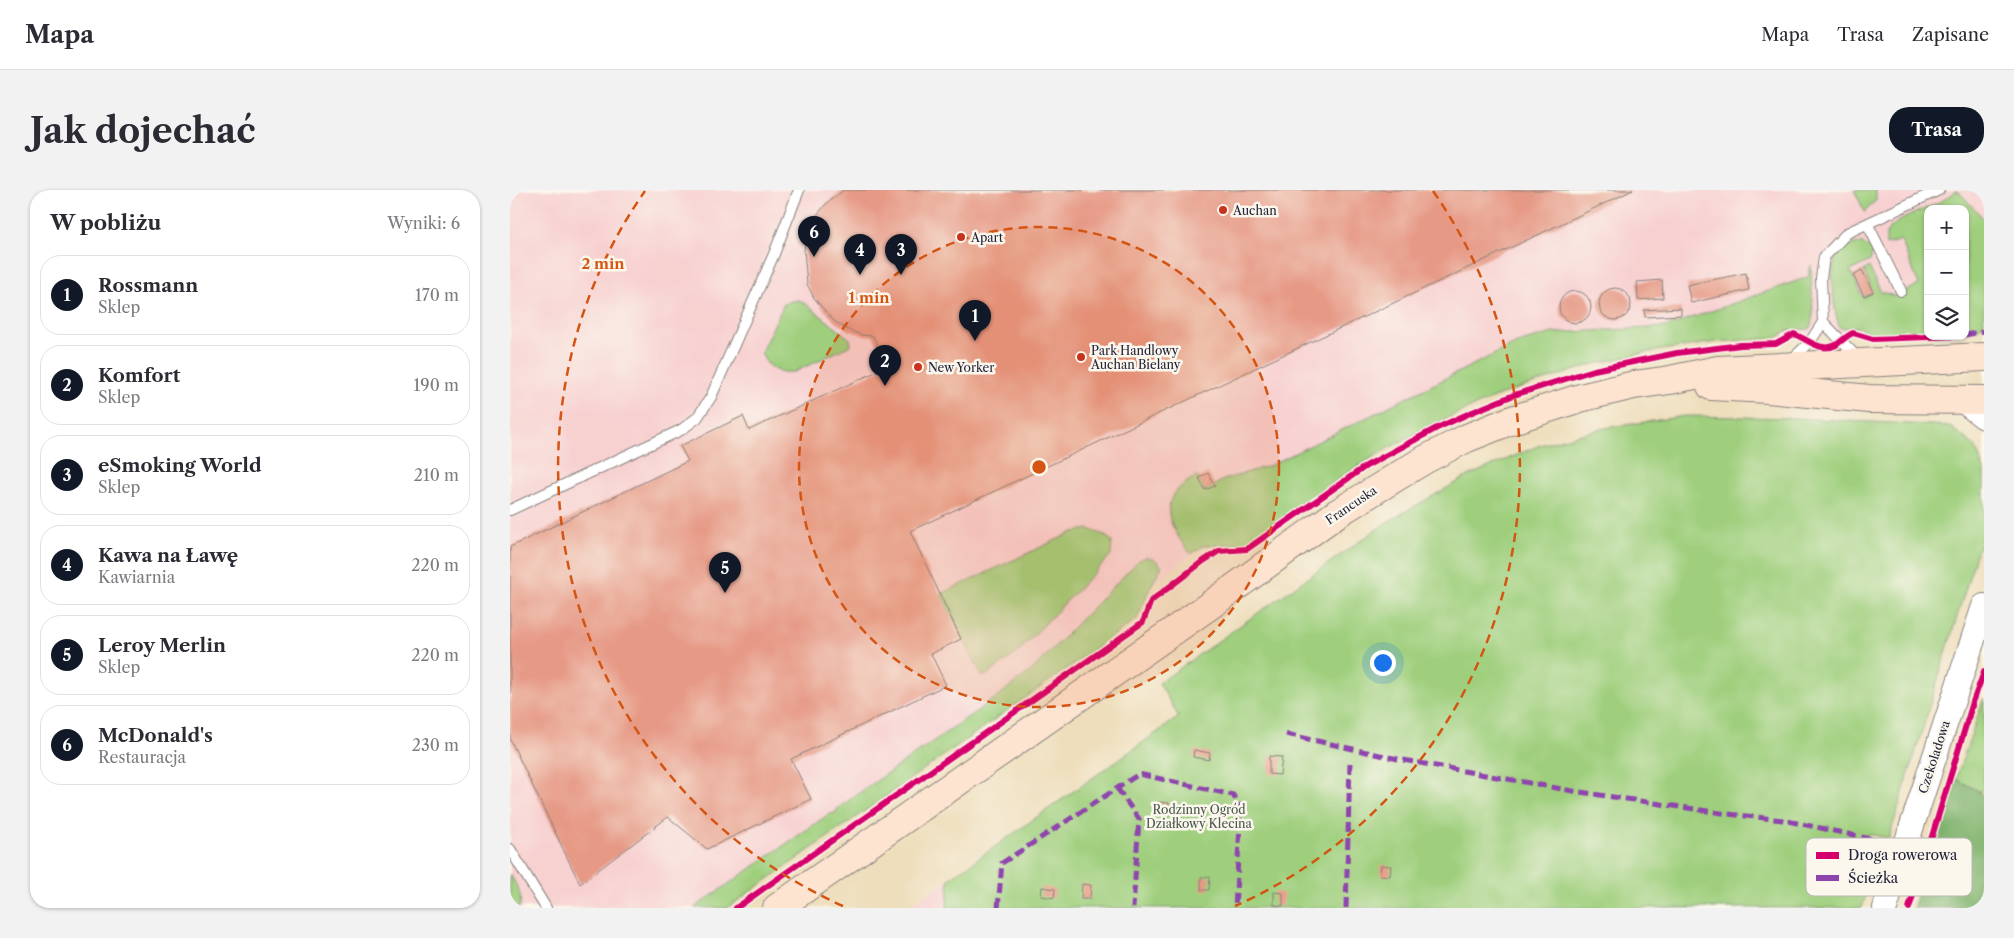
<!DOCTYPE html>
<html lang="pl">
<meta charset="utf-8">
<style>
:root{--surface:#fff;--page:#f2f2f3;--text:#2b2b33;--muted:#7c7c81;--line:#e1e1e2;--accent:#111827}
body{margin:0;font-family:"Libre Caslon Text",serif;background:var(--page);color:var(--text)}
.controls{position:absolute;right:15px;top:15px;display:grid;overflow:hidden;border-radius:10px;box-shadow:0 1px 4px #0004}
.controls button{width:45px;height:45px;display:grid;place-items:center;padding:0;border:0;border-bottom:1px solid var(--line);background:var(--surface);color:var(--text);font:25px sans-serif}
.you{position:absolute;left:872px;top:472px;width:18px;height:18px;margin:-12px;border:4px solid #fff;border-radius:50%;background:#1a73e8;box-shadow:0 0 0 8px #1a73e833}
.badge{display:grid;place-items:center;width:32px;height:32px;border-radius:50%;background:var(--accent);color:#fff;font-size:16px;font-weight:700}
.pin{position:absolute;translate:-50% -41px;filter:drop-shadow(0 1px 2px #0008)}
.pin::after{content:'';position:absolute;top:26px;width:18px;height:15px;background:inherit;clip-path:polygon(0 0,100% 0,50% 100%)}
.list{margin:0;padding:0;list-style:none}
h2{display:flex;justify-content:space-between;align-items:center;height:65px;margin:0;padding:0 20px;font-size:21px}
h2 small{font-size:16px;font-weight:400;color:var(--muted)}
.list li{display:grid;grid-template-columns:32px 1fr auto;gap:15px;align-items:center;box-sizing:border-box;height:80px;margin:0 10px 10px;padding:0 10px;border:1px solid var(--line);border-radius:20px}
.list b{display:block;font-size:19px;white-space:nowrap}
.list p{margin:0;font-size:16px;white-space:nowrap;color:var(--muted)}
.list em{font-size:16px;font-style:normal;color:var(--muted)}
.icon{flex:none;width:28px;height:28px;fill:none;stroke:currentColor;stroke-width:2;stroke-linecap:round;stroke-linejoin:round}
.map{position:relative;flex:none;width:1474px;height:718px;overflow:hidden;border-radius:20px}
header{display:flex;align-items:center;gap:30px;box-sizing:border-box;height:70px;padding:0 25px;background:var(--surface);border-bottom:1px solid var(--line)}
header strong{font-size:24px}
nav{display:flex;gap:28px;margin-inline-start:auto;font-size:18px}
.intro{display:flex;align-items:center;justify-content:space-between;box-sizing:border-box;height:120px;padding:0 30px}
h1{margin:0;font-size:35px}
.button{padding:12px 22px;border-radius:20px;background:var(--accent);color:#fff;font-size:18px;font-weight:700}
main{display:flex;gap:30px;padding:0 30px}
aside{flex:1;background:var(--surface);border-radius:20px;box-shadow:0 1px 4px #0004}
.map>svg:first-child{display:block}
.built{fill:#f7d0d0}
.green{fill:#9fcf7d;stroke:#60785c}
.forest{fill:#7fb26c;stroke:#506a54}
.building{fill:#e69985}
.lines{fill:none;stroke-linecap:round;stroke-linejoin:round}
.service-casing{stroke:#88807c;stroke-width:12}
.tertiary-casing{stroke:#88807c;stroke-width:26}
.secondary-casing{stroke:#88807c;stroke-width:30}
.service{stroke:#fff;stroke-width:10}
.tertiary{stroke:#fff;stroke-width:24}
.secondary{stroke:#fde4d1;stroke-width:28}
.quiet{stroke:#8e44ad;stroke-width:5;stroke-dasharray:10 5;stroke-linecap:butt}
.cycleway-casing{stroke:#fbf7ec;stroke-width:9}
.cycleway{stroke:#d6006c;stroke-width:6}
.ring{fill:none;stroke:#d45411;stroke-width:2.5;stroke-dasharray:9 6}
.poi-dot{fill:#c8321e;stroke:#fbf7ec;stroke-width:2}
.labels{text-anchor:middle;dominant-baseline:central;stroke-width:5;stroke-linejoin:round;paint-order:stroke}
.poi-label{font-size:12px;fill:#22223b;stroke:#fbf7ec;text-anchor:start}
.street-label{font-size:12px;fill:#22223b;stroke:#fbf7ec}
.park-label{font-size:12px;fill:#48564f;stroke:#fbf7ec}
.key{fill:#fbf7ec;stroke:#bab7b7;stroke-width:1}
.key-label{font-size:14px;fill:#22223b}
.centre{fill:#d45411;stroke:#fbf7ec;stroke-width:2.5}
.ring-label{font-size:15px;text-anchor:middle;font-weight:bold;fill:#d45411;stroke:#fbf7ec;stroke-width:5;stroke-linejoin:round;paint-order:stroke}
</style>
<header>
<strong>Mapa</strong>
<nav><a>Mapa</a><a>Trasa</a><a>Zapisane</a></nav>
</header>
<div class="intro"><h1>Jak dojechać</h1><a class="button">Trasa</a></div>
<main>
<aside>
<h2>W pobliżu<small>Wyniki: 6</small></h2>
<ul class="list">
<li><span class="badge">1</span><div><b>Rossmann</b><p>Sklep</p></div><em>170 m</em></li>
<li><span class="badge">2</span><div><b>Komfort</b><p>Sklep</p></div><em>190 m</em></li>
<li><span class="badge">3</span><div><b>eSmoking World</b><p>Sklep</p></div><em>210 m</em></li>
<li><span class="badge">4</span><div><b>Kawa na Ławę</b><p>Kawiarnia</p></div><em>220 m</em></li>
<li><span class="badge">5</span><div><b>Leroy Merlin</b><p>Sklep</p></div><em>220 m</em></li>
<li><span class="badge">6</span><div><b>McDonald's</b><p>Restauracja</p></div><em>230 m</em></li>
</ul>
</aside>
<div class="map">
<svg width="1474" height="718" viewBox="0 0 1474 718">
<rect width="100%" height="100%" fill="#fbf7ec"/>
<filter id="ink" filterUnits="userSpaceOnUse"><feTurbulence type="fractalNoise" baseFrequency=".02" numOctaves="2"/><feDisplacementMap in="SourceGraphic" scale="10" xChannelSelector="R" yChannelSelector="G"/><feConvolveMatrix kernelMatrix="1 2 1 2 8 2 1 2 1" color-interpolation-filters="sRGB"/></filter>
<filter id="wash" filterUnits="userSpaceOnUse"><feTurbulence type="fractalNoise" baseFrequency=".0096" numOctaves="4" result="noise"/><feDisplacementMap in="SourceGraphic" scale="20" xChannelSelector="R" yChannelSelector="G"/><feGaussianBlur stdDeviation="1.12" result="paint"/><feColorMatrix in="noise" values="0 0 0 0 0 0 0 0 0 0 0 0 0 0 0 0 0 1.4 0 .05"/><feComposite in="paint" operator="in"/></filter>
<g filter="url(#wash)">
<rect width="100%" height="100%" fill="#eedebc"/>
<g class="built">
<path d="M0,0h1474v135l-19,-116h-37v122l-213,10 -75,11 -46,12 -79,25 -76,33 -80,40 -111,81 -45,3 -492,362h-201z"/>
<path d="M439,689l-2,29h-40z"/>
</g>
<g class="green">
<path d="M1344,0h22v10l-11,12z"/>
<path d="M1447,0l27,29v106l-10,5h-9v-121h-37v123l-56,2 -14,-7 -18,1c-6,-12 -10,-52 -6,-65 6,-17 27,-28 39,-11l-3,9 -20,10 13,26 10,-5 -9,-21 5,-4 12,25 13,4 25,-11 -18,-45 -15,5v-12c12,-19 53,-25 71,-43z"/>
<path d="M1301,75l2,50 -3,14 -20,1 -14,8 -60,4 -68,10 -54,12 -89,29 -70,30 -52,28 -44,27 -92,65 -44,3 -12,8c-25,-31 -36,-56 6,-78l8,15 18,-11 48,-15 246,-122 36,-10 113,-6 142,-50z"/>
<path d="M289,110l7,4 44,35 1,6 -57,27h-13l-11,-5 -6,-8 -3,-7 23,-48 8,-3z"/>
<path d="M1175,226l110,2 154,8 26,20 9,24v59l-95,309 -21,-4 -8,29 15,4 -13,41h-915l2,-29 230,-162 -20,-34 228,-161 81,-46 72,-31 65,-17z"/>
<path d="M579,339l15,6 8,6 -1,14 -95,99 -31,22h-3l-41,-82 132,-62z"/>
<path d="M636,367l7,1 9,8 -12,22 -13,31 -410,289h-33l135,-94 6,-1 3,-5 153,-107 41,-31 107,-110z"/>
<path d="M1474,508v89l-4,5 -24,-13z"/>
<path d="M0,684c6,11 14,21 9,34h-9z"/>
</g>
<path class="forest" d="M1446,589l24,13 4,5v111h-71z"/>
<g id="blocks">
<g class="building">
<path d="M334,0h789l-723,341 51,108 -30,15 15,31 -155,74 20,40 -104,50 -39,-32 -88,67 -70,-145v-192l178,-86 -8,-15 63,-30 6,14 140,-64 -16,-30 -11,-1 -14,-5 -14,-9 -20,-23 -7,-14 -3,-34 3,-16 9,-18 11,-13z"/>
<path d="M1352,80l11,22 -9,4 -11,-21z"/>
<path d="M1236,83l3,17 -58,13 -4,-18z"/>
<path d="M1152,90l1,18 -25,2 -1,-18z"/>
<circle cx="1105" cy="114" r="16"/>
<circle cx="1065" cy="117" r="16"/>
<path d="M1171,118v7l-36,2 -1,-7z"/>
<path d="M698,283l7,13 -10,4 -6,-12z"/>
<path d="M684,560l16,3 -1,7 -16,-3z"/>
<path d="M759,566l13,1 -2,18 -11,-1z"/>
<path d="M649,612l10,1 -1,12 -10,-1z"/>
<path d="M871,675l10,1 -1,10 -10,-1z"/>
<path d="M691,687h9l-1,13h-8z"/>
<path d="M572,694l9,1 -1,14h-9z"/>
<path d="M532,697l13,2 -1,9 -13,-2z"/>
<path d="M764,702l9,1v13l-9,-1z"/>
</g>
</g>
</g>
<g filter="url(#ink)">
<use href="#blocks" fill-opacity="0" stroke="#88807c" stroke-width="1"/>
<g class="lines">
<g class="service-casing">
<g id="service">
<path d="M1358,35l33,66"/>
<path d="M1313,132l36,37"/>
<path d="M1280,171l20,-19 13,-20 -2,-44 3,-21 23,-24 92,-43"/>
<path d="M0,320l171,-80 16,-12 14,-21 63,-143 25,-64"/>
<path d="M0,659l36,59"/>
</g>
</g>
<g class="tertiary-casing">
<g id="tertiary">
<path d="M1453,211l21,16"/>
<path d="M1375,718l99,-302"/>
</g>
</g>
<g class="secondary-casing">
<g id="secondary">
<path d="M1201,196l57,3 101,10 115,1"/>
<path d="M267,718l432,-302 127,-92 88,-54 43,-22 45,-18 68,-22 54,-13 36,-5 48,-10 266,-13"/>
</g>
</g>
<use href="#service" class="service"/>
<use href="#tertiary" class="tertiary"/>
<use href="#secondary" class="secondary"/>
<g class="quiet">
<path d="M1455,145l19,-4"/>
<path d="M776,544l112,25 175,32 155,23 55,6 93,20 28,9"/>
<path d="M607,598l22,31 -6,89"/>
<path d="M488,718l4,-45 137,-89 94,21 8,14 -6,99"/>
<path d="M836,718l4,-146"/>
</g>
<g class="cycleway-casing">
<g id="cycleway">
<path d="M226,718l407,-286 8,-21 51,-39 17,-11 28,-2 119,-83 71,-38 33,-15 44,-18 80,-25 83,-17 64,-8 35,-1 18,-10c13,5 27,19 42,11 6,-4 10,-9 17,-12l20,6 83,-3"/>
<path d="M1399,718l20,-62 45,-147 10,-27"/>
</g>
</g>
<use href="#cycleway" class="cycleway"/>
</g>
</g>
<circle cx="529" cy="277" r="240" fill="#d45411" fill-opacity=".12"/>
<g class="ring">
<circle cx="529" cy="277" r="240"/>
<path d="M333 716A481 481 0 0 1 135 1M923 1A481 481 0 0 1 725 716"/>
</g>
<g class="poi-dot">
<circle cx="713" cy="20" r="5"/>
<circle cx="451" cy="47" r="5"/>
<circle cx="571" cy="167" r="5"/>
<circle cx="408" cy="177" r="5"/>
</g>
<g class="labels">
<g class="poi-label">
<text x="723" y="20">Auchan</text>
<text x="461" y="47">Apart</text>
<text x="581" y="160">Park Handlowy<tspan x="581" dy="14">Auchan Bielany</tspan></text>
<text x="418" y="177">New Yorker</text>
</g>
<g class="street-label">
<text transform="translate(841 315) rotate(-34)">Francuska</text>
<text transform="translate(1424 567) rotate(-72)">Czekoladowa</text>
</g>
<g class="park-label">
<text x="689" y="619">Rodzinny Ogród<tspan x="689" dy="14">Działkowy Klecina</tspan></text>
</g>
</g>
<rect x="1296" y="648" width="166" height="58" rx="8" class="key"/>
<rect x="1306" y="662" width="23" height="7" fill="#d6006c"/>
<rect x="1306" y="685" width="23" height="6" fill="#8e44ad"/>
<g class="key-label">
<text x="1338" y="670">Droga rowerowa</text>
<text x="1338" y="693">Ścieżka</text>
</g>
<circle cx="529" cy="277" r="8" class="centre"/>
<g class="ring-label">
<text x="93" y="79">2 min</text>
<text x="359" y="113">1 min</text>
</g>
</svg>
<div class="controls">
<button>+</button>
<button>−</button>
<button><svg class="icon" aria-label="layers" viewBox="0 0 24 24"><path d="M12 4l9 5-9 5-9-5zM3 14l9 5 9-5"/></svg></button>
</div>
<div class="you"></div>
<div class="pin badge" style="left:465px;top:151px">1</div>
<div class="pin badge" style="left:375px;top:196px">2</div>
<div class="pin badge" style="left:391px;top:85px">3</div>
<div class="pin badge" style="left:350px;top:85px">4</div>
<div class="pin badge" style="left:215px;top:403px">5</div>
<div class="pin badge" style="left:304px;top:67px">6</div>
</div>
</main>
